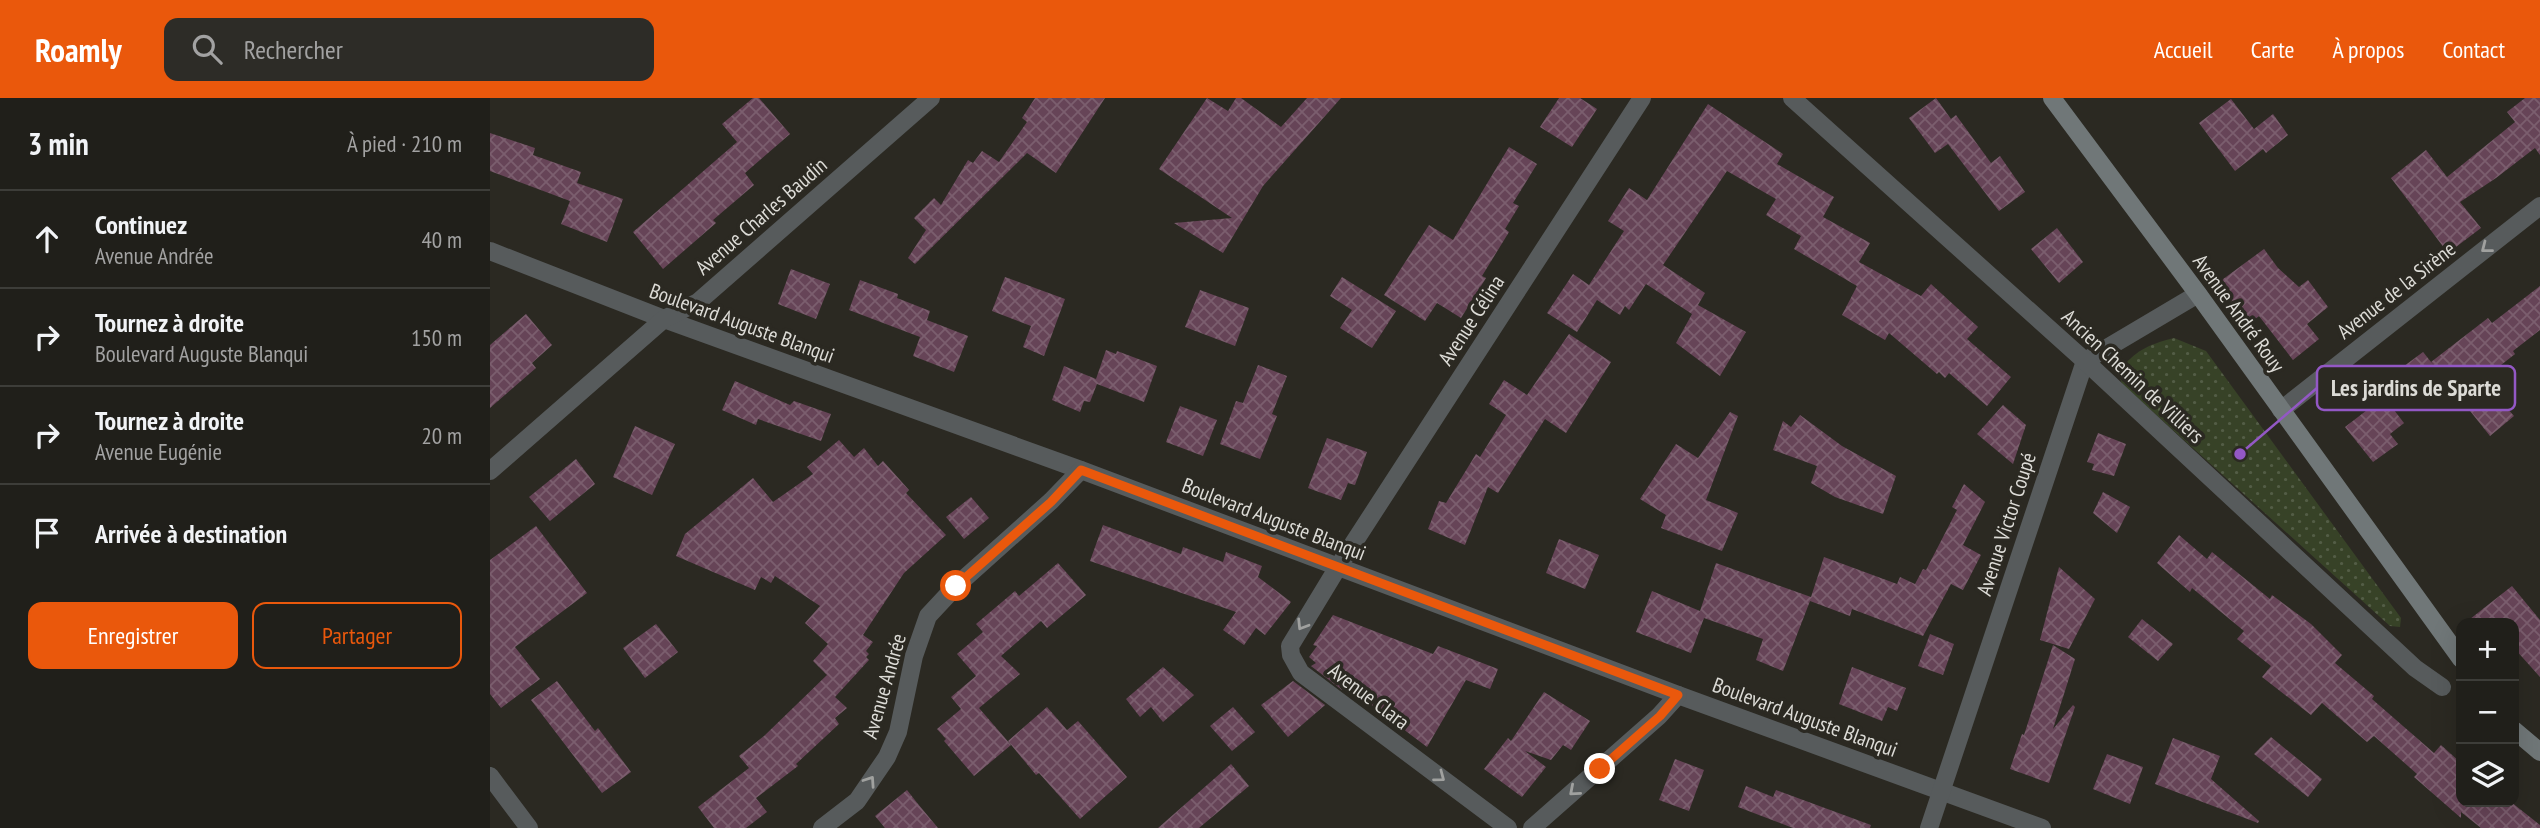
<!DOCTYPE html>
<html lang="fr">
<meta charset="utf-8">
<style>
:root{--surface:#201f1a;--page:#2d2c27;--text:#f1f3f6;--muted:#a2a2a2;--line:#3d3d39;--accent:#ea580c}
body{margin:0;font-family:"PT Sans Narrow",sans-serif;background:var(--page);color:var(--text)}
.controls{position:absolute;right:21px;bottom:21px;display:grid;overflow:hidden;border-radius:14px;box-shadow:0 7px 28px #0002}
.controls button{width:63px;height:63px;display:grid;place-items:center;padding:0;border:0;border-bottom:2px solid var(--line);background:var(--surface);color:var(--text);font:35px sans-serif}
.stop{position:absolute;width:21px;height:21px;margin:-16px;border:5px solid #ea580c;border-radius:50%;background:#fff}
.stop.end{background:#ea580c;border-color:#fff;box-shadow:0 2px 7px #0008}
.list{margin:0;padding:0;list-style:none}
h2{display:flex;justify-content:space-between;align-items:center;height:91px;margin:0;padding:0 28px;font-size:30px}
h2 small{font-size:23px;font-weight:400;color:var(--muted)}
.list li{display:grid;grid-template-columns:46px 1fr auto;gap:21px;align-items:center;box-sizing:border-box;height:98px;padding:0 28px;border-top:2px solid var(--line)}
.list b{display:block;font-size:26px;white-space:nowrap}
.list p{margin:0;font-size:23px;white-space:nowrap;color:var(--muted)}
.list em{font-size:23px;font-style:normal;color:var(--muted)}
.actions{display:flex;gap:14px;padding:21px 28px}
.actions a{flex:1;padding:16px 0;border:2px solid var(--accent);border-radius:14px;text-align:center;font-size:24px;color:var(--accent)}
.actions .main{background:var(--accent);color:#fff}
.icon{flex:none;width:38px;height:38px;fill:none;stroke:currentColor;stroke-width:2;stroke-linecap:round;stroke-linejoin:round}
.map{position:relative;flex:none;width:2050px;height:730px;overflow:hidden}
header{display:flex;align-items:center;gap:42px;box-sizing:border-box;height:98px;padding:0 35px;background:var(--accent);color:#fff}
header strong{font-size:33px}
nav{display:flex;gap:38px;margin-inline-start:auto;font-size:24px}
.search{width:490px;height:63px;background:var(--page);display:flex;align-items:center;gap:18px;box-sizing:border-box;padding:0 24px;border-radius:14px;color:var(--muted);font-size:26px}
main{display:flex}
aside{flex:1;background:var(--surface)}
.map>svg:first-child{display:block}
.park{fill:url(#park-dots)}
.building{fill:url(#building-cross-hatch)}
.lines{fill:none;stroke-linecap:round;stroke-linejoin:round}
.minor{stroke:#575b5c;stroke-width:18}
.tertiary{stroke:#575b5c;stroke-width:18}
.secondary{stroke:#707778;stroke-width:18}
.oneway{stroke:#a0a19f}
.route{stroke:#ea580c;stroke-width:9}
.labels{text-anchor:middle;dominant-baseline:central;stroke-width:7;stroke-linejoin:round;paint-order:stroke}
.street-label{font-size:21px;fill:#dcdbd6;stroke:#2b2922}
.leader{fill:none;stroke:#9358c5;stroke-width:2.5}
.callout-dot{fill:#9358c5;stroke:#2b2922;stroke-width:2.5}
.callout{fill:#2b2922;stroke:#9358c5;stroke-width:2.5}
.callout-label{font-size:23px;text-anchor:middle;font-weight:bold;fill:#dcdbd6}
</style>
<header>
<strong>Roamly</strong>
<div class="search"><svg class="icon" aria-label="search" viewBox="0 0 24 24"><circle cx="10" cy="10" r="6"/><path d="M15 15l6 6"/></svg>Rechercher</div>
<nav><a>Accueil</a><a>Carte</a><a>À propos</a><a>Contact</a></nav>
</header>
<main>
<aside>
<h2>3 min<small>À pied · 210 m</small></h2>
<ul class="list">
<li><svg class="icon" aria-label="ahead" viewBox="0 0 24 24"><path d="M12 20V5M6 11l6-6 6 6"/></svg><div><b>Continuez</b><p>Avenue Andrée</p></div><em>40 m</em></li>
<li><svg class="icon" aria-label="right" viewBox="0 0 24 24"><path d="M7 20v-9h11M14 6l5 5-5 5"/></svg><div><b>Tournez à droite</b><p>Boulevard Auguste Blanqui</p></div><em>150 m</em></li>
<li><svg class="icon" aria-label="right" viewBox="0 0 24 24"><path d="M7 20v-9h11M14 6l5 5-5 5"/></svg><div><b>Tournez à droite</b><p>Avenue Eugénie</p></div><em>20 m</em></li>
<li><svg class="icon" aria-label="arrive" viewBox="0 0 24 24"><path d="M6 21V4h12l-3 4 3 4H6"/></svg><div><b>Arrivée à destination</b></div></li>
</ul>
<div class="actions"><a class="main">Enregistrer</a><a>Partager</a></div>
</aside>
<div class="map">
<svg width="2050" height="730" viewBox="0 0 2050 730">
<defs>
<pattern id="park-dots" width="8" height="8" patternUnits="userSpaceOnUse" patternTransform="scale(1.75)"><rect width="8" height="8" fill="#374227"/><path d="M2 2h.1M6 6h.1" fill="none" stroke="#535d46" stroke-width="1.8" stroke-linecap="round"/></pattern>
<pattern id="building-cross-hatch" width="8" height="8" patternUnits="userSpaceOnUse" patternTransform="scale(1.75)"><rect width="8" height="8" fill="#664457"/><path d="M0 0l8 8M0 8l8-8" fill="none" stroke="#7b5e6e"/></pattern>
</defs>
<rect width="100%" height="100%" fill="#2b2922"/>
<path class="park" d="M1684,240l32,13 195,267 -1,9 -10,-1 -268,-242 -4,-12c18,-22 29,-27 56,-34z"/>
<g class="building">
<path d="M263,0h6l31,36 -45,39 9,12 -41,35 3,3 -53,46 -30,-37 104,-90 -15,-18z"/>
<path d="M545,0h70l-49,75 -29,-20 -112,111 -7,-6 18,-28 -12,-12 20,-20 7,7 27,-45 5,3 9,-12 17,11 28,-40 -5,-4z"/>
<path d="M717,0l21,13 8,-13h5l40,29 26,-29h34l-78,88 -40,67 -49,-30 58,-5 -73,-49z"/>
<path d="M1069,0h21l17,11 -25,38 -32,-20z"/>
<path d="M1446,0l15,21 5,-4 35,48 9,-7 25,36 -26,19 -51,-67 -13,9 -26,-35z"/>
<path d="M2035,0h15v57l-5,-7 -39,30 -36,24 21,26 -33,25 -57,-75 35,-28 21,27 68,-55 -8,-10z"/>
<path d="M1741,1l23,30 19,-15 15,21 -22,18 -3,-4 -28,22 -36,-48z"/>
<path d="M1218,6l75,50 -6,10 57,33 -11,20 47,26 -11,19 62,34 10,-12 47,43 -11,12 44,38 -24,29 -38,-33 -4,5 -6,-6 -2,2 -48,-41 -4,7 -43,-25 15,-29 -63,-37 7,-13 -35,-21 10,-16 -49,-28 -64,94 42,28 -7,12 48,27 -26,44 -44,-33 16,-29 -46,-30 -17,26 -4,-4 -5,9 -23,-15 -20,32 -30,-19 26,-39 16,11 35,-54 -16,-10 21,-33 18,12z"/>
<path d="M0,35l45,15 -2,7 48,17 -4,11 46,16 -16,43 -46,-18 9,-23 -80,-30z"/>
<path d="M1019,49l28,17 -24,39 6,3 -14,23 4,3 -27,44 4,2 -25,40 -24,-15 -12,18 -41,-26 45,-70 24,15z"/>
<path d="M1567,130l26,34 -24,21 -28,-34z"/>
<path d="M1774,151l14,19 21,19 9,-7 20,27 -21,17 12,15 -26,21 -34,-44 -17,13 -31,-41z"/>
<path d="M301,171l39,15 -14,35 -38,-15z"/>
<path d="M515,179l60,22 -21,57 -21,-9 8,-21 -39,-15z"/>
<path d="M852,179l54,34 -24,37 -32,-20 12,-18 -22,-14z"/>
<path d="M370,182l38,14 -1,4 33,13 -3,9 41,16 -14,36 -41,-16 7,-19 -71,-27z"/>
<path d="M2050,188v44l-27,21 2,3 -33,26 32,36 -24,20 -59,-74 57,-44 4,5z"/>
<path d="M710,192l49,18 -14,38 -50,-19z"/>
<path d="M36,216l26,31 -20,18 4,5 -46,40v-63z"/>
<path d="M1079,236l42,28 -45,71 -21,-14 -47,74 -10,-6 -23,58 -37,-16 11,-28 7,2 30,-49 4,3 26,-42 -17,-11 15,-24 23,15z"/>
<path d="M616,252l10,4 1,-3 40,15 -13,36 -47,-18 -7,18 -6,-1 -4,11 -28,-12 12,-34 32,13z"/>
<path d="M1933,254l21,26 -39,30 -21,-27z"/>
<path d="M768,267l29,11 -15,38 5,2 -17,43 -40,-15 16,-43 7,2z"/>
<path d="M245,283l55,24 4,-4 37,13 -10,27 -63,-22 -2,6 -34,-15z"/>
<path d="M1894,299l20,26 -14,11 8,10 -25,18 -28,-35z"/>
<path d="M1513,307l23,20 -13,39 -36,-30z"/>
<path d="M690,308l37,14 -14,36 -37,-14z"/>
<path d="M1240,314l8,4 -32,84 32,13 -16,38 -61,-23 5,-13 -26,-16 36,-55 22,14z"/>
<path d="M1310,317l42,31 54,30 -13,38 -48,-17 -24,-14 6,-17 -44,-16 10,-29 8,6z"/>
<path d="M145,328l40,18 -23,51 -39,-18z"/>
<path d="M1608,335l28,11 -12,32 -22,-6 2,-6 -7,-2z"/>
<path d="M837,340l40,14 -12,33 -7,-2 -7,17 -33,-12z"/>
<path d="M349,342l15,17 10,-9 14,18 5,-5 26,29 -3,3 40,42 -42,38 -41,62 10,7 -7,9 3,3 -3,3 3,3 -34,37 12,11 -12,10 4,6 -43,40 2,2 -42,32 11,14 -21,16h-32l-16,-21 51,-39 -10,-12 25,-20 63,-61 -14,-14 15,-17 -23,-21 15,-17 -45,-30 -4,7 -10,-6 -6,13 -79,-34 9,-22 68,-56 20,24 40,-28 -6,-7z"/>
<path d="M86,361l19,25 -45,37 -21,-24z"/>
<path d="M1474,386l21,18 -22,43 18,10 -18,35 -12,-6 -28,52 -71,-27 -2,7 -40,-15 -27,70 -27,-11 7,-21 -59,-21 -13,35 -55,-21 16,-41 48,20 16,-48 95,34 13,-40 73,27 3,-7 15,7 8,-15 3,1 31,-60 -5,-3z"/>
<path d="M1613,394l27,15 -13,26 -24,-20z"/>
<path d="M481,399l18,21 -25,21 -18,-22z"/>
<path d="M613,427l78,29 2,-7 40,15 3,-10 36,14 -4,11 33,25 -26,33 -9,-7 -12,17 -21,-15 13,-18 -146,-51z"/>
<path d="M46,428l51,67 -72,54 25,32 -39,29 -11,-14v-134z"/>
<path d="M1689,437l28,24 5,-7 58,47 2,-4 39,29 31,31 -7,8 39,33 -2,3 62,54 7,-8 20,18v39h50l29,23v3h-59l-20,-16v6l-47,-41 3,-3 -43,-38 -7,6 -45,-39 -11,12 -49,-38 9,-11 -34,-27 7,-8 -52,-43 -2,4 -33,-29z"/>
<path d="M1069,441l40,16 -14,34 -39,-16z"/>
<path d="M568,465l28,32 -39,33 -6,-7 -40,35 19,18 -41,34 32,37 -37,31 -30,-35 2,-2 -9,-10 24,-20 -10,-12 25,-21 -19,-22 26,-22 -7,-8 39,-33 4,5z"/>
<path d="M1569,469l36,32 -26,50 -29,-9z"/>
<path d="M2022,488l28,34v57l-26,-29v-25h-49z"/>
<path d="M843,517l100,39 5,-8 60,23 -8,20 -24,-9 -39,67 -81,-61 -4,4 -31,-24 5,-3 -7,-6 8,-11 -4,-1z"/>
<path d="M1652,521l31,25 -15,17 -30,-24z"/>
<path d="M166,526l22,28 -33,26 -22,-30z"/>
<path d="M1440,536l24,10 -11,31 -25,-9z"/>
<path d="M1563,547l22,14 -22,70 20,-24 2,2 -26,76 -39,-14 12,-35 2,1z"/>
<path d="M673,569l31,28 -31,27 -12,-15 -11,10 -14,-18z"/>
<path d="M1362,569l54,21 -9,23 -9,-4 -6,14 -43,-17z"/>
<path d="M67,583l38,50 3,-3 33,44 -29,21 -71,-93z"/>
<path d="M803,583l32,24 -37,32 -27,-32z"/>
<path d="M1054,594l46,29 -19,29 -8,-5 -12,15 -26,-9 21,16 -24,30 -38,-28 24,-31 3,3z"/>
<path d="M557,609l20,23 11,-9 49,56 -47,42 -41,-46 -3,2 -28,-34z"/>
<path d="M743,609l22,25 -23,19 -22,-25z"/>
<path d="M1781,639l51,42 -14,18 -54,-43z"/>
<path d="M1683,640l47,18 -9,23 48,42 -1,2 -103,-39z"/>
<path d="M1617,656l36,13 -13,37 -37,-15z"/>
<path d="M1185,661l29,11 -15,41 -30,-11z"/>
<path d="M741,666l18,22 -50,42h-41z"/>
<path d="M1256,688l27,11 3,-7 95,35 -1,3h-77l-55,-21z"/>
<path d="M417,692l11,14 20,24h-53l-10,-12z"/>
</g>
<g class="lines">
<g class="minor">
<path d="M0,153l174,68 417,151 597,225 364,133"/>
<path d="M1791,312l259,-204"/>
<path d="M0,373l174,-152 34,-17 233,-204"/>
<path d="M332,730l35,-27 30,-44 11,-25 16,-76 14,-40 28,-30 95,-85 30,-31"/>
<path d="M1018,730l-207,-155 -10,-18 -1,-9 48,-79 304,-469"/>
<path d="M1042,730l127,-112 19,-21"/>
<path d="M1439,730l156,-467 113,-67"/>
</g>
<g class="tertiary">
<path d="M1302,0l293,263 330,307 27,19"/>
<path d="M0,678l39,52"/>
</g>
<g class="secondary">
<path d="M1562,0l146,196 263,365"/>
<path d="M2024,632l26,22"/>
</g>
</g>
<defs><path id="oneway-chevron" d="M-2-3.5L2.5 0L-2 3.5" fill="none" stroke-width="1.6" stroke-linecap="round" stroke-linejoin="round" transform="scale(1.75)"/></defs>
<g class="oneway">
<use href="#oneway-chevron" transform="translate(1996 150) rotate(142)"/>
<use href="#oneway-chevron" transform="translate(812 527) rotate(122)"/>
<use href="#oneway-chevron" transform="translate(950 679) rotate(37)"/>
<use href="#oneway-chevron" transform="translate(380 683) rotate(-56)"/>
<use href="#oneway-chevron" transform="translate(1084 693) rotate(139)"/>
</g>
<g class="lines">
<path class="route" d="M466,488l95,-84 30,-32 597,225 -18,21 -60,53"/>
</g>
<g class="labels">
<g class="street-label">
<text transform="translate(271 118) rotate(-41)">Avenue Charles Baudin</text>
<text transform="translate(1906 192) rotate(-38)">Avenue de la Sirène</text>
<text transform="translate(1749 215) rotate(54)">Avenue André Rouy</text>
<text transform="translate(981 222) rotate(-57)">Avenue Célina</text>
<text transform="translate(252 225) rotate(20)">Boulevard Auguste Blanqui</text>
<text transform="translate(1643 278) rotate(43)">Ancien Chemin de Villiers</text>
<text transform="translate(784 421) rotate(21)">Boulevard Auguste Blanqui</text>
<text transform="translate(1516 426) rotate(-72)">Avenue Victor Coupé</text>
<text transform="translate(394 588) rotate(-74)">Avenue Andrée</text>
<text transform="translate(879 598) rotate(37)">Avenue Clara</text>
<text transform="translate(1315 619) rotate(20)">Boulevard Auguste Blanqui</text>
</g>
</g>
<path class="leader" d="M1750 356L1827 290"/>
<circle class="callout-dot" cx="1750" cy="356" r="7"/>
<rect class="callout" x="1827" y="268" width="198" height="44" rx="7"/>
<g class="callout-label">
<text x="1926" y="298">Les jardins de Sparte</text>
</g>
</svg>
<div class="controls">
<button>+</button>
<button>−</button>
<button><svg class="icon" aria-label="layers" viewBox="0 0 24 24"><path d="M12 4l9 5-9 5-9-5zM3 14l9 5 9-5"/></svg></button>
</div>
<div class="stop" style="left:466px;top:488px"></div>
<div class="stop end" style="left:1110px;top:671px"></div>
</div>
</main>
